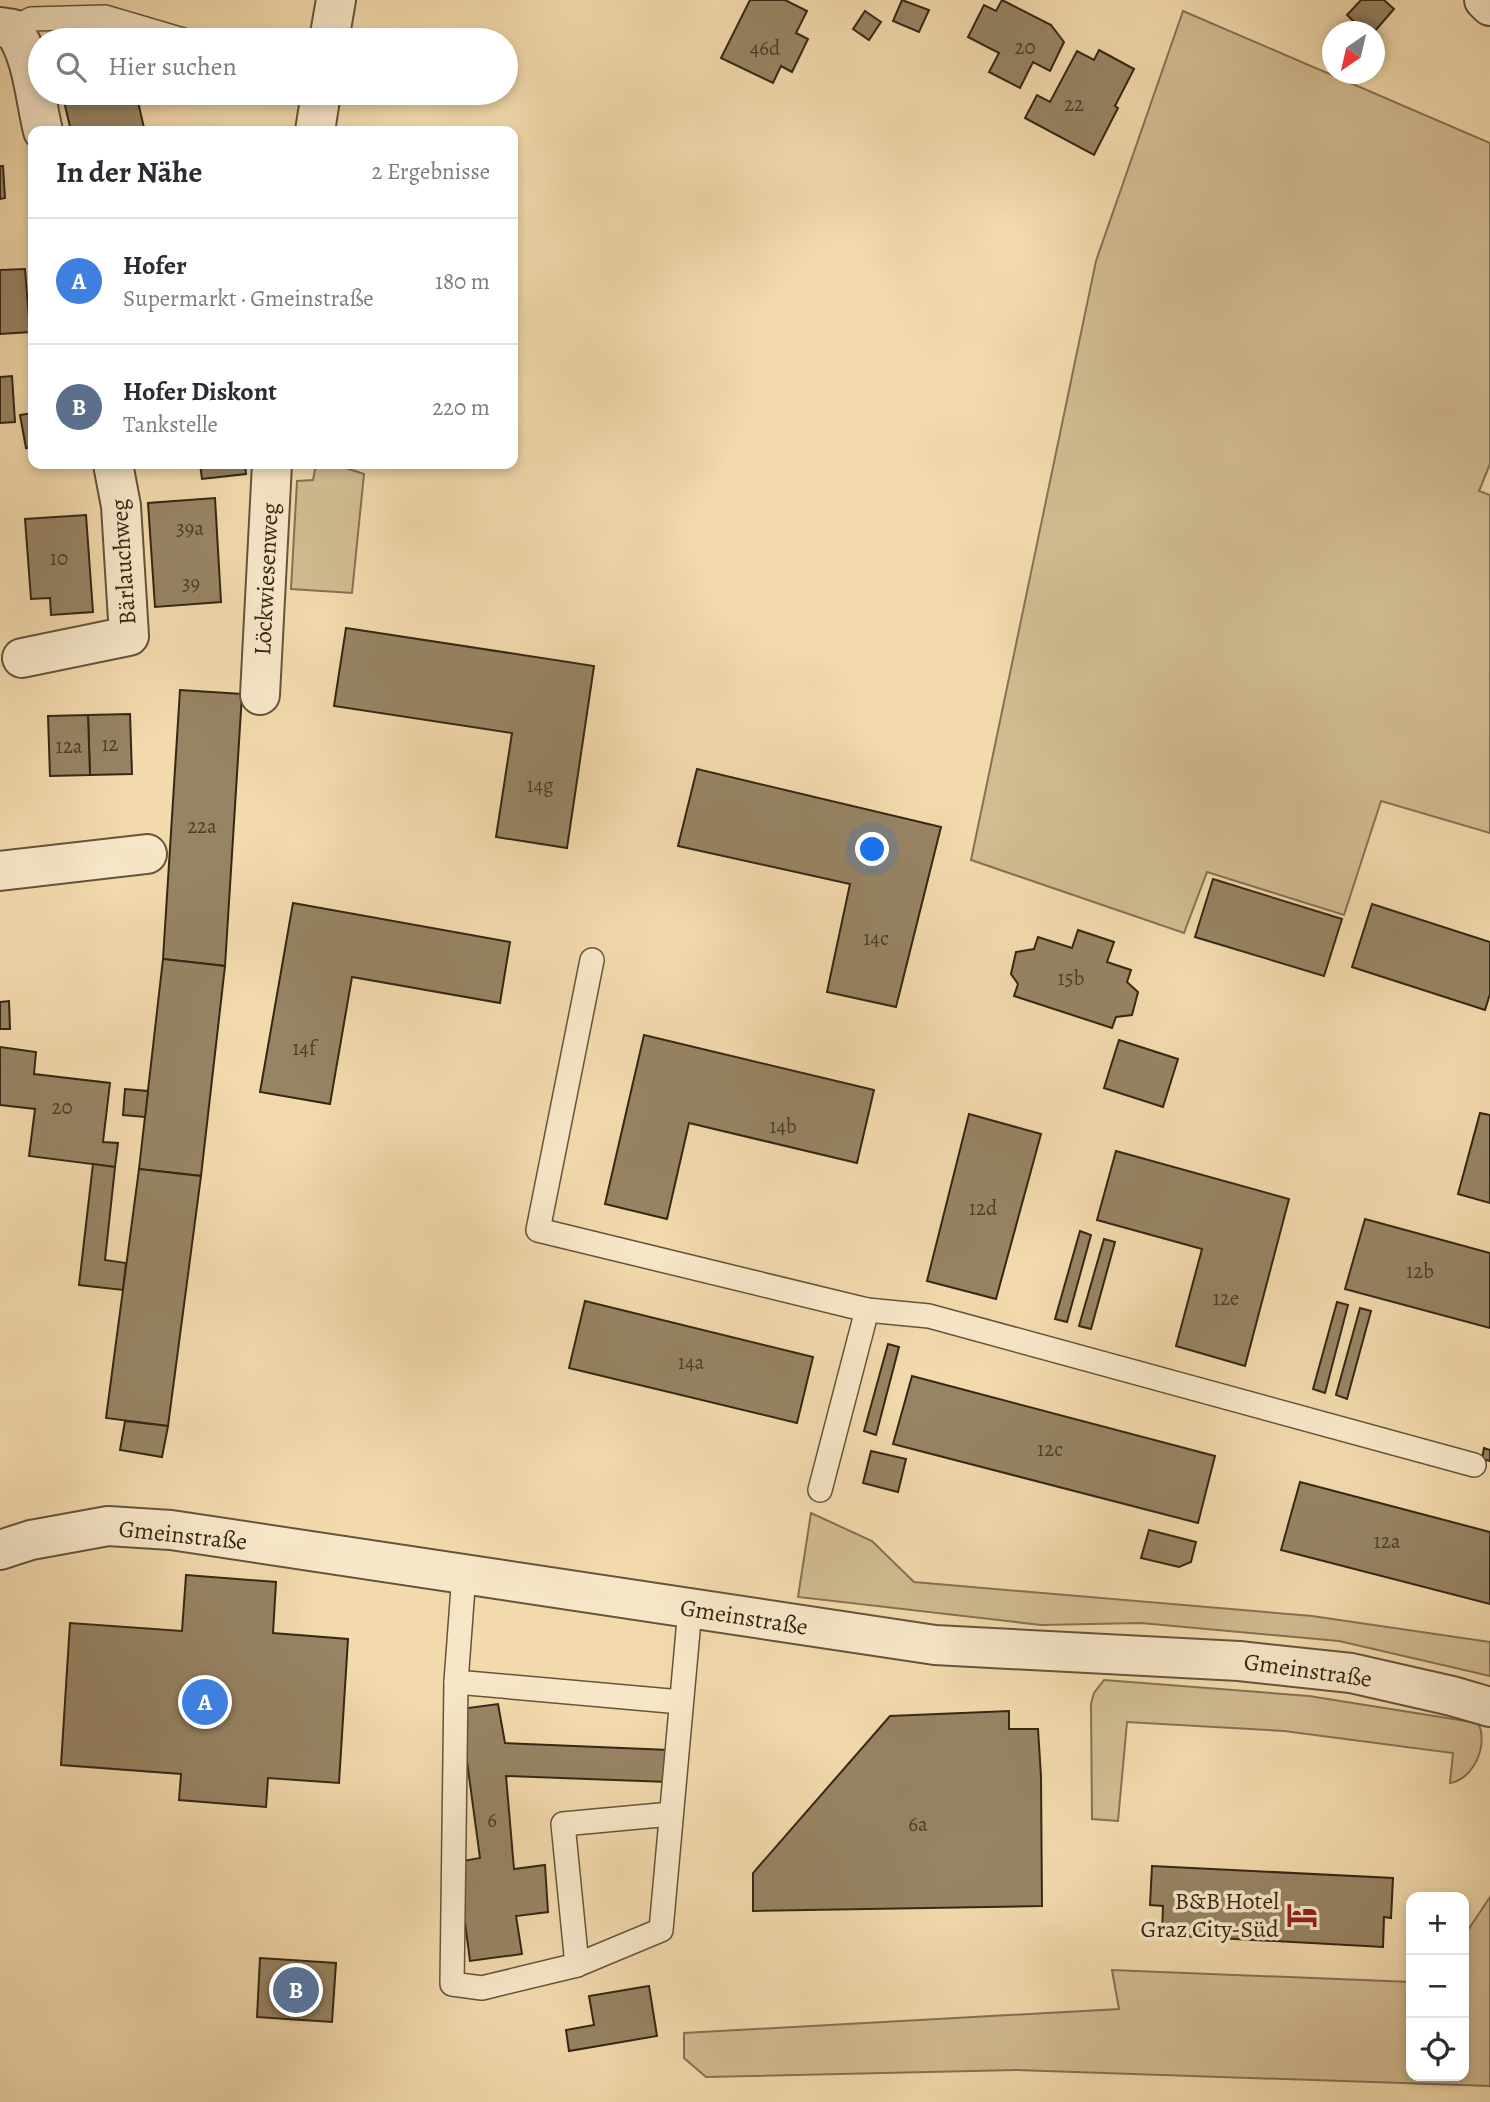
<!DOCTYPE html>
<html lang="de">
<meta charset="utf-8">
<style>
:root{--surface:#fff;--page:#f7f7f7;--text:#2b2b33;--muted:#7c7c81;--line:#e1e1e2;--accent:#db2777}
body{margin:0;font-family:Alegreya,serif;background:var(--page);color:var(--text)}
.controls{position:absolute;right:21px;bottom:21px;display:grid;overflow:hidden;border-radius:14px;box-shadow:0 4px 10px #0003}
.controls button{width:63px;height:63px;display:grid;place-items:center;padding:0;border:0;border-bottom:2px solid var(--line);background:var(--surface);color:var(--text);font:35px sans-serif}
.compass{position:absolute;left:1322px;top:21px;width:63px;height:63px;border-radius:50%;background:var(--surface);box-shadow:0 4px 10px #0003;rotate:214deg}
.you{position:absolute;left:873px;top:850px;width:24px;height:24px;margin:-18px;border:5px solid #fff;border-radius:50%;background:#1a73e8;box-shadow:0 0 0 10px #1a73e833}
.badge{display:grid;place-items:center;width:46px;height:46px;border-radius:50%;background:var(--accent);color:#fff;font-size:23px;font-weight:700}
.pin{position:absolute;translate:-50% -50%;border:4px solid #fff;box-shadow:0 2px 7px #0006}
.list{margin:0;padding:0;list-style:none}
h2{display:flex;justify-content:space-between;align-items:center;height:91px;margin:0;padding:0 28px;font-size:30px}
h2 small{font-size:23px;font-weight:400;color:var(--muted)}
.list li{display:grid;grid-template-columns:46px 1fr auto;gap:21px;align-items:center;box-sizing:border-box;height:126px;padding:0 28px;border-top:2px solid var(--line)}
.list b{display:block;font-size:26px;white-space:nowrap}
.list p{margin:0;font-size:23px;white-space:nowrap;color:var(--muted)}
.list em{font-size:23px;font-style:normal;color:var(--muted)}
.icon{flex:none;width:38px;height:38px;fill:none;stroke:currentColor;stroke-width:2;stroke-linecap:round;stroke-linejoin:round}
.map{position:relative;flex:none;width:1490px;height:2102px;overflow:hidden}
.search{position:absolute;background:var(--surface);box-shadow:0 4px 10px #0003;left:28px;top:28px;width:490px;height:77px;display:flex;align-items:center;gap:18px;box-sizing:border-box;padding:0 24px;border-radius:38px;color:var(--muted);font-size:26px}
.panel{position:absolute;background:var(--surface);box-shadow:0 4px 10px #0003;left:28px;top:126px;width:490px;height:343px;border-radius:14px}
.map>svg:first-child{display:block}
.green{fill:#d2bc92;stroke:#837254;stroke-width:2}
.building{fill:#978464;stroke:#342715;stroke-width:2}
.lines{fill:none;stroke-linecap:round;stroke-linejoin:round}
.lane-casing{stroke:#64543b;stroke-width:26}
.street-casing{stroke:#64543b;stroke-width:42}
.lane{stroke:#f7e7c9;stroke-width:23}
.street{stroke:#f7e7c9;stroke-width:38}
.labels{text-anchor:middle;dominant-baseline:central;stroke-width:7;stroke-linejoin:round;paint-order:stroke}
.number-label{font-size:21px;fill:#4d3e29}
.street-label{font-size:24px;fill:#342715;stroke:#f7e7c9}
.poi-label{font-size:24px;fill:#342715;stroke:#f7e7c9;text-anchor:end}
</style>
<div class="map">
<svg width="1490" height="2102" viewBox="0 0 1490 2102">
<rect width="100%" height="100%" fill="#f2daac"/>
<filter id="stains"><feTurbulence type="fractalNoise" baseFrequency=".00286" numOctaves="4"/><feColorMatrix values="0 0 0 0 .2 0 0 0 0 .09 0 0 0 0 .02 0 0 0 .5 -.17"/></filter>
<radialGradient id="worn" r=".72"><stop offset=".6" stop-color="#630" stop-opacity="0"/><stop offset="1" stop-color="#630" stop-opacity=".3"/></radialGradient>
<g class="green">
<path d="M1183,11l307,132v321l-11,27 11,4v338l-109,-32 -37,114 -137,-43 -23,61 -213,-73 125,-599z"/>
<path d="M316,464h18l30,10 -12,119 -61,-4 6,-108 16,-1z"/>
<path d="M811,1513l61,28 42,41 398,34 178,26v34l-151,-35 -198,-18 -100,2 -243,-28z"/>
<path d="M1104,1680l205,16 169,27c11,21 -4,56 -28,60l3,-30 -169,-22 -157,-9 -9,99 -26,-2 -1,-115 3,-11z"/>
<path d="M1490,1897v189l-474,-16 -310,7 -22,-19v-25l435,-24 -7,-39 299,12v94h53v-140z"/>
</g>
<g class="building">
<path d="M750,0h35l22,11 -11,22 12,6 -16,33 -11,-6 -8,17 -52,-25z"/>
<path d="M902,0l27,10 -10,22 -26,-11z"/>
<path d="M1002,0l49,25 13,17 -14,29 -17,-9 -13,26 -31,-16 10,-19 -31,-16 16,-32 12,6z"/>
<path d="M1361,0h23l10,9 -20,23h-9l-18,-17z"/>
<path d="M865,11l16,11 -12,18 -16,-11z"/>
<path d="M1099,50l35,19 -19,37 3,2 -24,47 -69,-37 12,-23 13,7 27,-51 17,9z"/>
<path d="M62,93h74l8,35 -16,3h-57z"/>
<path d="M0,166h3l2,32 -5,1z"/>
<path d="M25,269l5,63 -30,2v-64z"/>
<path d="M12,376l3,46 -15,1v-46z"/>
<path d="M33,413v34l-7,1 -6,-33z"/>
<path d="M200,464h45l1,10 -44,5z"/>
<path d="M215,498l6,104 -66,5 -7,-104z"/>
<path d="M86,515l7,97 -42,3 -1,-17 -19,1 -6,-80z"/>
<path d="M346,628l248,38 -27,182 -71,-11 16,-104 -178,-27z"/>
<path d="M180,690l62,4 -17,272 -62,-7z"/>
<path d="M130,714l2,60 -42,1 -2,-60z"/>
<path d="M88,715l2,60 -40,1 -2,-60z"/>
<path d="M697,769l244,58 -45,180 -69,-15 23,-108 -172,-38z"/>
<path d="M1213,879l129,40 -18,57 -129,-39z"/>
<path d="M293,903l217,39 -10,61 -148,-26 -22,127 -70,-12z"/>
<path d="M1372,904l118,38v52l-5,16 -133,-43z"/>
<path d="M1078,930l36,12 -7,20 24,8 -4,12 11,10 -6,23 -16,2 -4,11 -98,-32 4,-12 -7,-10 5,-22 18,-3 4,-12 34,11z"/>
<path d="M163,959l62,7 -24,210 -62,-7z"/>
<path d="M9,1001l1,28h-10v-27z"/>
<path d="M644,1035l230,55 -17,73 -168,-40 -22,96 -62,-15z"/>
<path d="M1119,1040l59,19 -15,48 -59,-19z"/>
<path d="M0,1047l36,5 -2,22 76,9 -7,59 15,1 -3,24 -86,-11 6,-47 -35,-4z"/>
<path d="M125,1089l23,2 -3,26 -22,-2z"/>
<path d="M1480,1113l10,2v88l-32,-9z"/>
<path d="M969,1114l72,20 -45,165 -69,-18z"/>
<path d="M1116,1151l173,48 -44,167 -69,-20 26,-97 -105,-29z"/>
<path d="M93,1164l22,3 -10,93 21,3 -3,27 -44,-5z"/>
<path d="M139,1169l62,7 -33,250 -62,-8z"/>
<path d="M1365,1219l125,34v75l-145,-39z"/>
<path d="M1080,1231l11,4 -24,87 -12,-3z"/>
<path d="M1104,1239l11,3 -24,87 -12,-3z"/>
<path d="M585,1301l228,56 -16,66 -228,-55z"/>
<path d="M1337,1302l11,3 -23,88 -12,-4z"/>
<path d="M1360,1308l11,3 -24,88 -11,-4z"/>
<path d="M888,1344l11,3 -23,88 -12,-4z"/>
<path d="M912,1376l303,80 -17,67 -305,-79z"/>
<path d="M125,1421l43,5 -6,31 -42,-7z"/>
<path d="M1484,1448l6,2v11l-8,-2z"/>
<path d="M871,1451l35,8 -8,33 -35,-9z"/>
<path d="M1300,1482l190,50v72l-209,-54z"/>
<path d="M1149,1530l47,12 -5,20 -12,5 -38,-9z"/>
<path d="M186,1575l90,7 -3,51 75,6 -9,144 -71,-5 -2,29 -87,-7 2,-26 -120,-9 9,-142 112,8z"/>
<path d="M498,1704l7,39 164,7 -1,32 -162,-6 8,93 31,-4 3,47 -32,4 6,38 -52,7 -13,-99 23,-4 -20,-149z"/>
<path d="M1009,1711v18h29l3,47 1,130 -289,5v-38l137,-157z"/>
<path d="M1152,1866l241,12 -2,40 -7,-1 -1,30 -221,-12 1,-29 -13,-1z"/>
<path d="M260,1958l76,5 -4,59 -75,-5z"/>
<path d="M649,1986l8,50 -88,15 -3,-21 28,-5 -5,-29z"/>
</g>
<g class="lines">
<g class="lane-casing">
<g id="lane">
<path d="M13,29l18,-10 74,-2 78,23"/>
<path d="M592,960l-54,270 329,80"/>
<path d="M820,1490l47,-180 62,6 545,149"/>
<path d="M464,1574l-8,108 225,20"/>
<path d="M456,1682l-4,302 30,4 95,-23 84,-35 29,-321"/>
<path d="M577,1965l-14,-141 108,-10"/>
</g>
</g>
<g class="street-casing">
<g id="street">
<path d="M1484,0l6,6"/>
<path d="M0,27l13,2c20,28 22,70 30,102"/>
<path d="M329,40l7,-40"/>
<path d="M315,131l6,-38"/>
<path d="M22,658l107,-22 -8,-130 -8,-42"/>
<path d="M260,695l12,-231"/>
<path d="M0,871l147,-17"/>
<path d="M0,1550l31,-10 77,-14 63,4 764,115 304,16 112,12 101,23 38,11"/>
</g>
</g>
<use href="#lane" class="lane"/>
<use href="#street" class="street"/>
</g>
<defs>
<g id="hotel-bare" transform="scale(2.415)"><path d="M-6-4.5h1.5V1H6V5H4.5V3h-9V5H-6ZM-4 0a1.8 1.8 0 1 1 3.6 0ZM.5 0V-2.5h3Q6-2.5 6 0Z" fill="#8f2418" stroke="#f7e7c9" stroke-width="2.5" paint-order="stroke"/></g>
</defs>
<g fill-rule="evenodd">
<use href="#hotel-bare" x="1302" y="1915"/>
</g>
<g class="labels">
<g class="number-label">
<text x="1025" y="47">20</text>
<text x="765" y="48">46d</text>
<text x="1074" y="104">22</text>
<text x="190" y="528">39a</text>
<text x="59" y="558">10</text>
<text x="191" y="583">39</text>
<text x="110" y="744">12</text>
<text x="69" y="746">12a</text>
<text x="540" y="785">14g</text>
<text x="202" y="826">22a</text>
<text x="876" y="938">14c</text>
<text x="1071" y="978">15b</text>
<text x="304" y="1048">14f</text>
<text x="62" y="1107">20</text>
<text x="783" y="1126">14b</text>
<text x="983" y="1208">12d</text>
<text x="1420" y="1271">12b</text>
<text x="1226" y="1298">12e</text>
<text x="691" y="1362">14a</text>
<text x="1050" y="1449">12c</text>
<text x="1387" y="1541">12a</text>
<text x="492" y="1820">6</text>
<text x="918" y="1824">6a</text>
</g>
<g class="street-label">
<text transform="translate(123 562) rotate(-94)">Bärlauchweg</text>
<text transform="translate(266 579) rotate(-87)">Löckwiesenweg</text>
<text transform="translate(183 1535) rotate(6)">Gmeinstraße</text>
<text transform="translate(744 1617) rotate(9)">Gmeinstraße</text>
<text transform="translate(1308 1670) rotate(8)">Gmeinstraße</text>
</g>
<g class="poi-label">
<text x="1279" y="1901">B&amp;B Hotel<tspan x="1279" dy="28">Graz City-Süd</tspan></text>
</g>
</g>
<rect width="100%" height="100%" filter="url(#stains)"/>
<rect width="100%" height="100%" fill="url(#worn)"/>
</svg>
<div class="controls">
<button>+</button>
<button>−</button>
<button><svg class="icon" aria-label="locate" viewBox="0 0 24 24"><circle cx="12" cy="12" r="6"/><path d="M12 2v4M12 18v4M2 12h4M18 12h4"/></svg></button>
</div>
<svg class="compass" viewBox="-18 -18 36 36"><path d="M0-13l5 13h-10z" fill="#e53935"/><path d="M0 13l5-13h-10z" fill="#7c7c81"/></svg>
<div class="you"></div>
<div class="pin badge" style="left:205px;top:1702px;background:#3f7fe0">A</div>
<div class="pin badge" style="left:296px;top:1990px;background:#5c6f8a">B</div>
<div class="search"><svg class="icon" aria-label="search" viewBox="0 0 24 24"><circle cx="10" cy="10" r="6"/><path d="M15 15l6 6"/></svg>Hier suchen</div>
<section class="panel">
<h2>In der Nähe<small>2 Ergebnisse</small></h2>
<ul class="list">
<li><span class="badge" style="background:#3f7fe0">A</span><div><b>Hofer</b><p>Supermarkt · Gmeinstraße</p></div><em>180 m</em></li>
<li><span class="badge" style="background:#5c6f8a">B</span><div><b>Hofer Diskont</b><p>Tankstelle</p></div><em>220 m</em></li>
</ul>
</section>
</div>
